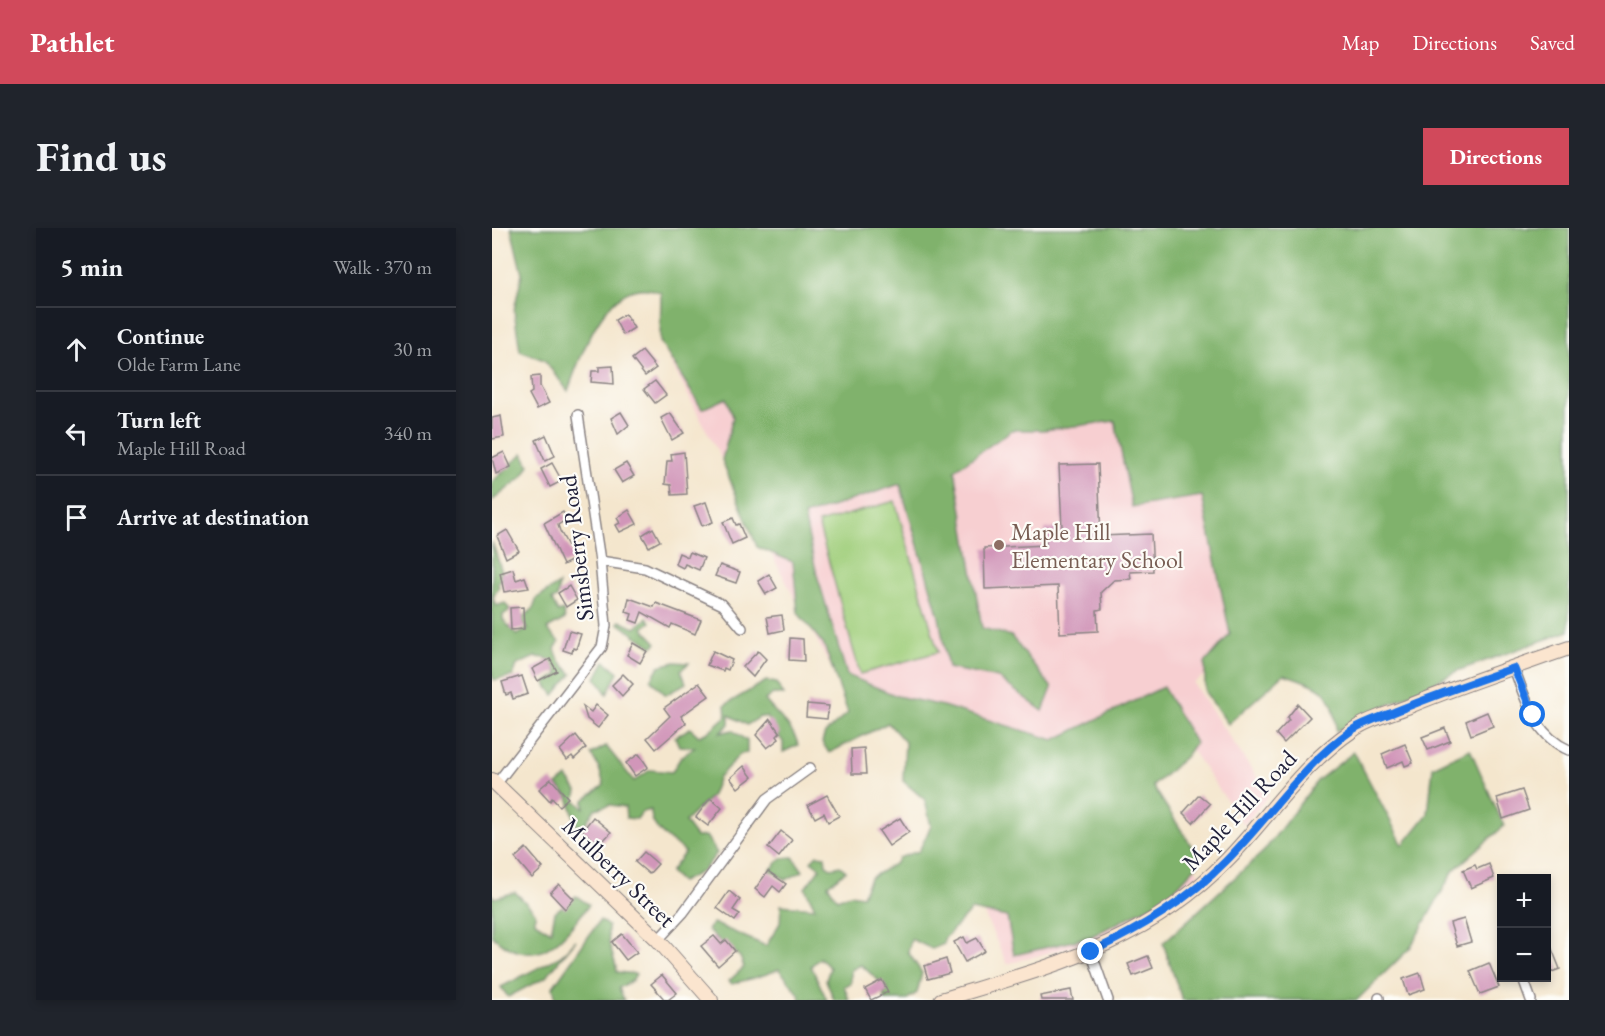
<!DOCTYPE html>
<meta charset="utf-8">
<style>
:root{--surface:#171b24;--page:#20242c;--text:#f1f3f6;--muted:#9ea1a6;--line:#363941;--accent:#d1495b}
body{margin:0;font-family:"EB Garamond",serif;background:var(--page);color:var(--text)}
.controls{position:absolute;right:18px;bottom:18px;display:grid;overflow:hidden;border-radius:0px;box-shadow:0 3px 9px #0003}
.controls button{width:54px;height:54px;display:grid;place-items:center;padding:0;border:0;border-bottom:2px solid var(--line);background:var(--surface);color:var(--text);font:30px sans-serif}
.stop{position:absolute;width:18px;height:18px;margin:-14px;border:4px solid #1a73e8;border-radius:50%;background:#fff}
.stop.end{background:#1a73e8;border-color:#fff;box-shadow:0 2px 6px #0008}
.list{margin:0;padding:0;list-style:none}
h2{display:flex;justify-content:space-between;align-items:center;height:78px;margin:0;padding:0 24px;font-size:26px}
h2 small{font-size:20px;font-weight:400;color:var(--muted)}
.list li{display:grid;grid-template-columns:39px 1fr auto;gap:18px;align-items:center;box-sizing:border-box;height:84px;padding:0 24px;border-top:2px solid var(--line)}
.list b{display:block;font-size:22px;white-space:nowrap}
.list p{margin:0;font-size:20px;white-space:nowrap;color:var(--muted)}
.list em{font-size:20px;font-style:normal;color:var(--muted)}
.icon{flex:none;width:33px;height:33px;fill:none;stroke:currentColor;stroke-width:2;stroke-linecap:round;stroke-linejoin:round}
.map{position:relative;flex:none;width:1077px;height:772px;overflow:hidden;border-radius:0px}
header{display:flex;align-items:center;gap:36px;box-sizing:border-box;height:84px;padding:0 30px;background:var(--accent);color:#fff}
header strong{font-size:28px}
nav{display:flex;gap:33px;margin-inline-start:auto;font-size:21px}
.intro{display:flex;align-items:center;justify-content:space-between;box-sizing:border-box;height:144px;padding:0 36px}
h1{margin:0;font-size:42px}
.button{padding:15px 27px;border-radius:0px;background:var(--accent);color:#fff;font-size:21px;font-weight:700}
main{display:flex;gap:36px;padding:0 36px}
aside{flex:1;background:var(--surface);border-radius:0px;box-shadow:0 3px 9px #0003}
.map>svg:first-child{display:block}
.built{fill:#f7cfd1}
.green{fill:#a1cf7d;stroke:#62785c;stroke-width:1.5}
.forest{fill:#80b26c;stroke:#516a54;stroke-width:1.5}
.building{fill:#d196b9}
.lines{fill:none;stroke-linecap:round;stroke-linejoin:round}
.street-casing{stroke:#8b8484;stroke-width:12}
.secondary-casing{stroke:#8b8484;stroke-width:16}
.street{stroke:#fff;stroke-width:9}
.secondary{stroke:#fbe5cf;stroke-width:14}
.route{stroke:#1a73e8;stroke-width:8}
.education-dot{fill:#8d6e63;stroke:#fdfcf7;stroke-width:2}
.labels{text-anchor:middle;dominant-baseline:central;stroke-width:4.5;stroke-linejoin:round;paint-order:stroke}
.education-label{font-size:24px;fill:#785e54;stroke:#fdfcf7;text-anchor:start}
.street-label{font-size:24px;fill:#22223b;stroke:#fdfcf7}
</style>
<header>
<strong>Pathlet</strong>
<nav><a>Map</a><a>Directions</a><a>Saved</a></nav>
</header>
<div class="intro"><h1>Find us</h1><a class="button">Directions</a></div>
<main>
<aside>
<h2>5 min<small>Walk · 370 m</small></h2>
<ul class="list">
<li><svg class="icon" aria-label="ahead" viewBox="0 0 24 24"><path d="M12 20V5M6 11l6-6 6 6"/></svg><div><b>Continue</b><p>Olde Farm Lane</p></div><em>30 m</em></li>
<li><svg class="icon" aria-label="left" viewBox="0 0 24 24"><path d="M17 20v-9H6M10 6l-5 5 5 5"/></svg><div><b>Turn left</b><p>Maple Hill Road</p></div><em>340 m</em></li>
<li><svg class="icon" aria-label="arrive" viewBox="0 0 24 24"><path d="M6 21V4h12l-3 4 3 4H6"/></svg><div><b>Arrive at destination</b></div></li>
</ul>
</aside>
<div class="map">
<svg width="1077" height="772" viewBox="0 0 1077 772">
<rect width="100%" height="100%" fill="#fdfcf7"/>
<filter id="ink" filterUnits="userSpaceOnUse"><feTurbulence type="fractalNoise" baseFrequency=".0167" numOctaves="2"/><feDisplacementMap in="SourceGraphic" scale="12" xChannelSelector="R" yChannelSelector="G"/><feConvolveMatrix kernelMatrix="1 2 1 2 8 2 1 2 1" color-interpolation-filters="sRGB"/></filter>
<filter id="wash" filterUnits="userSpaceOnUse"><feTurbulence type="fractalNoise" baseFrequency=".008" numOctaves="4" result="noise"/><feDisplacementMap in="SourceGraphic" scale="24" xChannelSelector="R" yChannelSelector="G"/><feGaussianBlur stdDeviation="1.35" result="paint"/><feColorMatrix in="noise" values="0 0 0 0 0 0 0 0 0 0 0 0 0 0 0 0 0 1.4 0 .05"/><feComposite in="paint" operator="in"/></filter>
<g filter="url(#wash)">
<rect width="100%" height="100%" fill="#f4e6cd"/>
<path class="built" d="M169,65l510,118 100,220 -78,52 76,112 -25,30 -86,-123 -51,32 92,140 -32,24 -68,41 -92,25 -115,-251 -63,40 -7,-11 35,-25 -197,-375z"/>
<path class="green" d="M403,273l43,151 -78,22 -42,-151z"/>
<g class="forest">
<path d="M19,0h1058v403l-112,40 -121,60c-1,-43 -16,-44 -52,-57l-56,50 -23,-32v-29l25,-29 -28,-138 -70,11 -17,-86 -72,9h-31l-57,40 27,158 29,8 41,52 -9,23 -45,-33 -50,-10 -9,-51 -39,-133 -96,32 13,59 30,100 50,21 46,10 111,34 109,-53 32,56 -9,13 -33,30 48,75 -34,37 -77,39 -76,18 -7,-38 -36,-7 -27,29v5l-12,5 -21,-10 -3,13 14,21 -5,20 -11,7h-21l-1,-5 4,-6 -27,-24 -10,5v14l-7,2 5,14h-15l-8,-20 4,-12 -10,-10 -9,8 16,34h-27l-1,-6 -20,-25c-17,8 -30,10 -47,15l-3,-3 15,-14 -4,-10 -33,-27 6,-7 53,23 14,-23 1,-18 34,3 -10,-20 15,-20 -9,-7 6,-6 8,1 1,9 5,3 9,-2 6,5 -18,14 9,14 13,-5 12,2 8,-18 26,-15 2,-5 21,-7 12,-25 -6,-26 -22,-19 2,-39 -17,-19 -59,30 -7,-11 3,-9 23,-20 -24,-68 -26,-32 -5,-51 -36,-15 -35,-87 11,-43 -7,-19 -24,11 -42,-67 1,-49c-52,-24 -81,63 -93,98l-24,-31 -24,-9 -6,-41 8,-36z"/>
<path d="M31,225l6,12 -7,12 -30,24v-19z"/>
<path d="M0,314l12,36 -7,5 2,3 -6,12 3,8 9,-3 5,7 -7,5v5l14,15 11,-6 -7,-10 12,-10 4,-11 22,-14 -2,14 -5,2 6,12 5,-2 2,9 -18,10 12,13 -4,7 4,11 13,14 -18,21 -9,-12 14,-9 -13,-16 -11,-1 -18,8 -4,11 -19,4 -2,-5z"/>
<path d="M155,390l4,4 -8,6 14,15 -5,4 -34,-24 2,-2 15,7z"/>
<path d="M113,433l13,11 -11,22 -11,-16z"/>
<path d="M183,434l14,1 -8,7 5,13 -20,12 -15,-15 8,-14z"/>
<path d="M274,453l10,2 8,12 -11,-1 -8,6c11,15 29,27 33,45l-15,7v-10l-17,-25h-6l-13,8 -18,-10v9l-9,9 12,-3 15,11v12l-7,1 -21,23 -7,18 -27,27 11,15 10,-1 11,17 -14,18 -22,11 -11,-10 15,-20c-14,-13 -35,-21 -34,-42l-9,2 -5,7 -11,-1 -1,-11 -15,-2 -15,4 -12,18 -7,-2 -8,-29 -11,-11 10,-8 10,14 -2,9 9,8v-8l20,-15 -5,-17 -8,-14 15,-8 28,35 16,-11 22,2 9,-15 14,-10 -16,-1 -4,-9 15,-9 9,8 9,-4 18,-16 -1,-11z"/>
<path d="M978,521l34,77 -50,44 -44,78 -53,52h-175l-19,-57 101,-92 53,-70 37,-29 49,93 25,-31 5,-47z"/>
<path d="M301,629l10,14 -17,9 -16,-10 12,-12z"/>
<path d="M23,664l20,20v10l16,10 4,-20 21,-16 13,9c-28,36 -52,70 -97,31v-41l3,3z"/>
<path d="M108,692l8,6c-1,21 6,27 9,46l19,2 -4,7 -13,7 5,12h-68l-3,-13z"/>
<path d="M84,712l-30,37 -38,20 -7,-10 60,-31z"/>
</g>
<g id="blocks">
<g class="building">
<path d="M133,86l9,14 -11,7 -8,-15z"/>
<path d="M150,123l14,17 -11,8 -13,-17z"/>
<path d="M121,138l1,18 -23,-2 1,-11h7v-4z"/>
<path d="M48,148v10l9,17 -12,6 -8,-15 3,-2 -1,-15z"/>
<path d="M163,153l11,14 -11,8 -11,-14z"/>
<path d="M129,184l8,13 -11,9 -7,-16z"/>
<path d="M178,185l14,20 -12,7 -11,-22z"/>
<path d="M9,188l3,21 -12,2v-21z"/>
<path d="M54,207l9,21 -10,5 -9,-21z"/>
<path d="M12,224l7,15 -15,7 -4,-16z"/>
<path d="M192,224l3,42 -15,1 -1,-10 -6,-1 2,-23h5l-1,-7z"/>
<path d="M60,235l10,18 -12,6 -9,-18z"/>
<path d="M134,235l8,13 -12,7 -8,-13z"/>
<path d="M606,236l3,72 50,-2 2,37 -23,1 1,7 -17,1 -13,12 1,17 -5,1 1,21 -38,2 -2,-47 -73,3 -1,-41 62,-3 -1,-16 17,-1 -3,-63z"/>
<path d="M214,274l7,20 -11,4 -8,-20z"/>
<path d="M137,282l8,14 -17,8 -4,-7 4,-2 -3,-5z"/>
<path d="M71,284l4,7 -9,6 2,6 15,28 -12,6 -19,-42z"/>
<path d="M241,290l3,7 3,-1 6,14 -13,6 -9,-22z"/>
<path d="M161,300l7,13 -11,6 -7,-12z"/>
<path d="M15,302l12,21 -13,7 -9,-22z"/>
<path d="M198,324l14,6 -5,12 -14,-6 -2,4 -8,-4 4,-11 9,4z"/>
<path d="M228,337l20,7 -4,11 -21,-7z"/>
<path d="M21,341l3,11 9,-3 4,11 -25,4 -4,-19z"/>
<path d="M277,346l8,14 -11,6 -8,-13z"/>
<path d="M77,358l8,14 -11,7 -8,-14z"/>
<path d="M137,370l25,9 2,-4 45,17 -6,14 -23,-10 -2,4 -28,-16 -4,11 -8,-3 2,-6 -6,-2z"/>
<path d="M31,379l1,22 -13,1 -1,-22z"/>
<path d="M290,387l2,15 -14,3 -3,-16z"/>
<path d="M77,403l12,3 -5,15 -3,-1 -1,5 -9,-3z"/>
<path d="M298,410l13,1 1,22 -15,-1z"/>
<path d="M141,415l14,8 -7,12 -13,-8z"/>
<path d="M221,423l19,9 -4,10 -4,-2 -1,3 -16,-6z"/>
<path d="M266,423l8,8 -13,18 -10,-10z"/>
<path d="M58,431l7,12 -19,10 -6,-12z"/>
<path d="M131,446l10,10 -11,12 -10,-11z"/>
<path d="M30,448l6,18 -15,5 -2,-6 -5,2 -4,-13z"/>
<path d="M207,455l10,13 -28,20 5,7 -30,26 -9,-11 23,-22 -6,-8z"/>
<path d="M315,476l22,2 -2,13 -21,-2z"/>
<path d="M806,476l12,13 -26,26 -8,-9 13,-14 -2,-2z"/>
<path d="M104,477l12,10 -10,13 -11,-9 -4,-13 8,6z"/>
<path d="M995,484l6,14 -22,9 -5,-14z"/>
<path d="M278,491l10,14 -3,3 2,3 -12,9 -11,-13z"/>
<path d="M953,500l5,13 -22,9 -6,-13z"/>
<path d="M84,507l10,13 -12,11 -2,-3 -5,4 -7,-10z"/>
<path d="M913,516l8,19 -8,3 -2,-5 -16,7 -5,-14z"/>
<path d="M372,520l2,26h-14l-1,-25z"/>
<path d="M147,526l9,13 -13,9 -9,-13z"/>
<path d="M252,538l8,11 -14,11 -8,-10z"/>
<path d="M59,551l17,19 -9,8 -7,-8 -2,3 -11,-12z"/>
<path d="M1030,562l7,20 -26,9 -6,-21z"/>
<path d="M335,567l12,21 -11,6 -4,-9 -9,5 -7,-13z"/>
<path d="M707,567l11,9 -17,19 -10,-10z"/>
<path d="M218,570l12,10 -14,18 -12,-9z"/>
<path d="M101,589l18,15 -9,10 -5,-4 -2,3 -13,-10z"/>
<path d="M408,590l9,14 -20,14 -10,-15z"/>
<path d="M289,603l11,9 -13,17 -11,-9z"/>
<path d="M34,620l17,20 -11,10 -17,-20z"/>
<path d="M152,624l14,12 -9,10 -14,-12z"/>
<path d="M997,636l5,14 -23,10 -8,-18 12,-5 2,4z"/>
<path d="M276,643l18,13 -6,8 -7,-6 -8,11 -10,-8z"/>
<path d="M67,656l15,15 -9,10 -15,-16z"/>
<path d="M237,663l11,9 -7,10 7,4 -5,7 -18,-13z"/>
<path d="M972,691l7,23 -14,4 -7,-23z"/>
<path d="M130,706l15,18 -11,8 -14,-18z"/>
<path d="M1054,706l14,35 -14,5z"/>
<path d="M222,708l7,8 5,-4 9,11 -17,15 -17,-20z"/>
<path d="M472,709l3,6 10,-5 8,13 -20,11 -11,-20z"/>
<path d="M656,728l5,12 -20,8 -5,-12z"/>
<path d="M454,731l4,14 -22,6 -4,-13z"/>
<path d="M997,735l10,24 -19,7 -10,-23z"/>
<path d="M928,745l5,16 -17,6 -5,-16z"/>
<path d="M170,747l15,18 -9,7h-3l-14,-16z"/>
<path d="M390,752l6,12 -17,8 -6,-11z"/>
<path d="M579,762l2,10h-32l-1,-4z"/>
</g>
</g>
</g>
<g filter="url(#ink)">
<use href="#blocks" fill-opacity="0" stroke="#8b8484" stroke-width="1.5"/>
<g class="lines">
<g class="street-casing">
<g id="street">
<path d="M108,333l45,7 78,37 19,23"/>
<path d="M1022,440c12,32 21,68 55,82"/>
<path d="M5,555l105,-136 4,-21 -6,-65 -22,-146"/>
<path d="M166,712l25,-27 84,-114 43,-31"/>
<path d="M599,724l17,48"/>
<path d="M1031,750l8,22"/>
<path d="M887,770v2"/>
</g>
</g>
<g class="secondary-casing">
<g id="secondary">
<path d="M0,552l166,160 53,60"/>
<path d="M449,772c107,-33 205,-56 286,-140 42,-43 75,-96 126,-130 15,-11 36,-16 54,-23 53,-22 108,-40 162,-59"/>
</g>
</g>
<use href="#street" class="street"/>
<use href="#secondary" class="secondary"/>
</g>
</g>
<g class="lines" filter="url(#ink)">
<path class="route" d="M599,724c50,-24 96,-51 135,-91 43,-43 76,-96 126,-131 12,-8 29,-13 42,-18 39,-16 79,-30 120,-44l19,47"/>
</g>
<circle class="education-dot" cx="507" cy="317" r="6"/>
<g class="labels">
<g class="education-label">
<text x="519" y="303">Maple Hill<tspan x="519" dy="28">Elementary School</tspan></text>
</g>
<g class="street-label">
<text transform="translate(84 320) rotate(-97)">Simsberry Road</text>
<text transform="translate(747 582) rotate(-47)">Maple Hill Road</text>
<text transform="translate(127 644) rotate(44)">Mulberry Street</text>
</g>
</g>
</svg>
<div class="controls">
<button>+</button>
<button>−</button>
</div>
<div class="stop" style="left:1041px;top:487px"></div>
<div class="stop end" style="left:599px;top:724px"></div>
</div>
</main>
